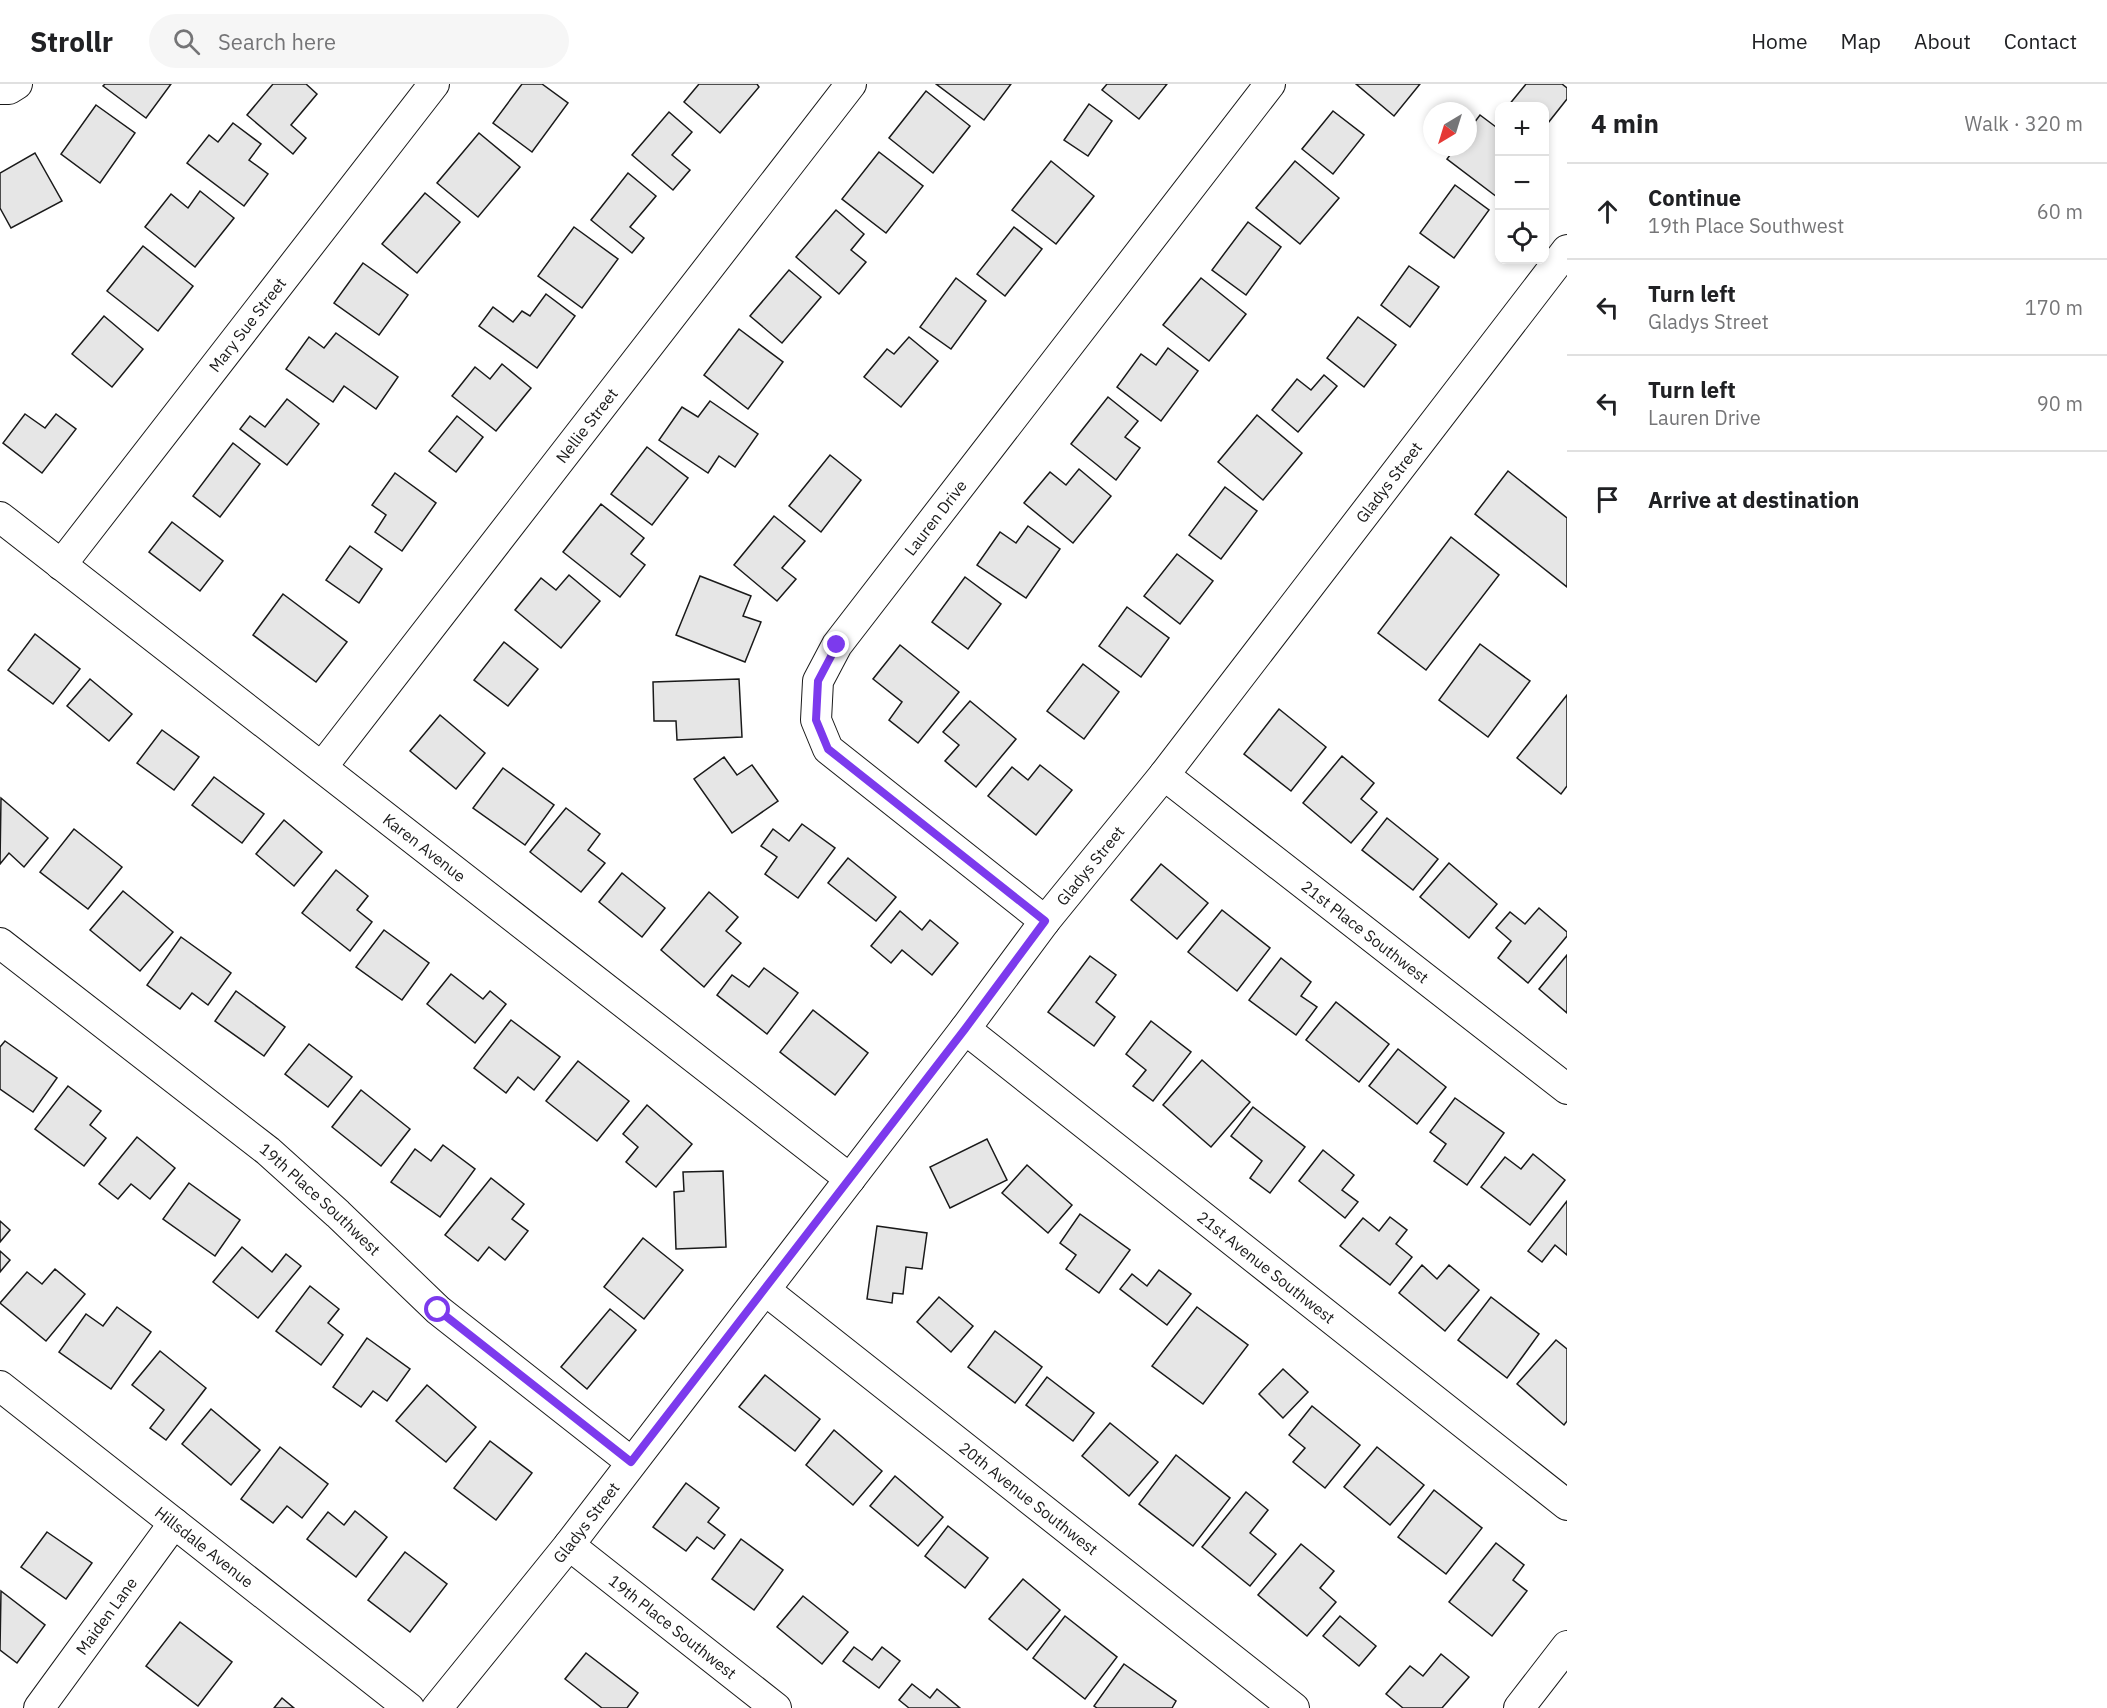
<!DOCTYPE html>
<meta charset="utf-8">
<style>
:root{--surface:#fff;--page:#f6f6f6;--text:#202124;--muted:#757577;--line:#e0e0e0}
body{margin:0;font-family:"IBM Plex Sans",sans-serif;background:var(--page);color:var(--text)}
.controls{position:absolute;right:18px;top:18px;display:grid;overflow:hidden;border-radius:12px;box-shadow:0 3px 9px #0003}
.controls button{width:54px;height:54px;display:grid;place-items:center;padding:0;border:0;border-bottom:2px solid var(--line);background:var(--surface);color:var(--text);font:30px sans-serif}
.compass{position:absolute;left:1423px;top:18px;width:54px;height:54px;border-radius:50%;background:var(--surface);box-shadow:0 3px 9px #0003;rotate:218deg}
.stop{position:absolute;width:18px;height:18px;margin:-14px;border:4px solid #7c3aed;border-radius:50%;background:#fff}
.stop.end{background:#7c3aed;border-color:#fff;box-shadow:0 2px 6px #0008}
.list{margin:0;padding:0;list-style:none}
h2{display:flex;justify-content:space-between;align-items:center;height:78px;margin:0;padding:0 24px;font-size:26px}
h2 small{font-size:20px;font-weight:400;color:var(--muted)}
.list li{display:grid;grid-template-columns:39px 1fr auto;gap:18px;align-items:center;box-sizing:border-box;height:96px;padding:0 24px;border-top:2px solid var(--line)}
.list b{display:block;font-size:22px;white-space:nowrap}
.list p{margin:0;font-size:20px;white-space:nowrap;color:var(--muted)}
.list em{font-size:20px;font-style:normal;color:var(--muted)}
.icon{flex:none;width:33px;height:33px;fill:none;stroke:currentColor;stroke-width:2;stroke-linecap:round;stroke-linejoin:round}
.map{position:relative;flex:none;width:1567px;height:1624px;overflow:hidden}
header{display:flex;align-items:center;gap:36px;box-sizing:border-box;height:84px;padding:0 30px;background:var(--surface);border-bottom:2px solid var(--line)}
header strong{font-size:28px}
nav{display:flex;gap:33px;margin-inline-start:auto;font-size:21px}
.search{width:420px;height:54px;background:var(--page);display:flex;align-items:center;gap:15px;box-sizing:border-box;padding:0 21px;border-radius:33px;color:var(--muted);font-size:22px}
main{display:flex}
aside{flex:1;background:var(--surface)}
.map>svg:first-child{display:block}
.building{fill:#e6e6e6;stroke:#1a1a1a;stroke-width:1.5}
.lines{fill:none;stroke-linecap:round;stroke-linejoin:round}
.minor-casing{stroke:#1a1a1a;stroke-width:32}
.minor{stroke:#fff;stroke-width:30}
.route{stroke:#7c3aed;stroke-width:8}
.labels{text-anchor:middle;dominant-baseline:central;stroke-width:4.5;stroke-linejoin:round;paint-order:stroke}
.street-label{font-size:16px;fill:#1a1a1a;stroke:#fff}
</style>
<header>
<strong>Strollr</strong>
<div class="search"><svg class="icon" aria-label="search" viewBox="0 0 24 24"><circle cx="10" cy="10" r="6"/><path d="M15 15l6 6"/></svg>Search here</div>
<nav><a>Home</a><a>Map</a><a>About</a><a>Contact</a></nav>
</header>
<main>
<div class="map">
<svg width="1567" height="1624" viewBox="0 0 1567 1624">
<rect width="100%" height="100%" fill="#fff"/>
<g class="building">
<path d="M105,0h66l-25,34 -43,-32z"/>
<path d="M273,0h33l11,10 -26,31 15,13 -13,16 -46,-39z"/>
<path d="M522,0h20l26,19 -36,49 -39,-29z"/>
<path d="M699,0h58l2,3 -39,46 -36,-31z"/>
<path d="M936,0h75l-27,36z"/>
<path d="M1107,0h60l-28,35 -37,-29z"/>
<path d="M1356,0h64l-26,32z"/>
<path d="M1526,0h36l5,4v11l-23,29v-22h-36z"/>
<path d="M926,7l44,35 -37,47 -44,-35z"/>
<path d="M1089,20l23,17 -24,35 -24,-16z"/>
<path d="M96,21l39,28 -35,50 -39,-29z"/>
<path d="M1333,27l31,24 -31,39 -31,-25z"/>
<path d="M669,28l23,20 -20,23 18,15 -17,20 -41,-35z"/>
<path d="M1480,31l20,15v63l-3,4 -50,-38 9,-12h12v-16z"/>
<path d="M233,39l28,21 -12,16 19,14 -24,32 -57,-43 22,-28 9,7z"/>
<path d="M479,49l41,34 -42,50 -41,-34z"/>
<path d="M879,68l44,34 -37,47 -44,-34z"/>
<path d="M35,69l27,48 -51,27 -11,-20v-35z"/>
<path d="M1051,77l43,35 -38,48 -44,-34z"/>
<path d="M1295,77l44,37 -39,46 -44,-36z"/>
<path d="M628,89l28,23 -26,31 14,11 -12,15 -41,-33z"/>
<path d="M1455,101l34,25 -35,48 -34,-25z"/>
<path d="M200,107l34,27 -39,49 -50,-40 26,-33 17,14z"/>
<path d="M425,109l35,29 -43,51 -35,-29z"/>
<path d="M836,126l28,24 -13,16 15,12 -27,32 -43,-37z"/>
<path d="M1248,138l33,25 -35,48 -34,-25z"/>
<path d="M574,143l44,32 -36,49 -44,-32z"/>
<path d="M1014,143l28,22 -37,47 -28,-22z"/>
<path d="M143,162l50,40 -35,45 -51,-40z"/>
<path d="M363,179l45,32 -29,40 -45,-32z"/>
<path d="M1409,182l30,21 -29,40 -29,-22z"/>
<path d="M789,186l32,27 -39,46 -32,-27z"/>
<path d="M956,194l30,23 -35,48 -31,-22z"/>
<path d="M1201,194l45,36 -37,47 -46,-36z"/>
<path d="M546,210l29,22 -38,52 -58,-42 14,-19 20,15 9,-11 8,5z"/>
<path d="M104,232l39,33 -31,38 -40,-33z"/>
<path d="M1358,233l38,28 -32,42 -37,-29z"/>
<path d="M739,245l44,33 -35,47 -44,-34z"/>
<path d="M336,249l62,44 -22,32 -32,-23 -11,16 -47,-33 23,-32 15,11z"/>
<path d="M909,253l29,24 -37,46 -37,-30 23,-28 7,5z"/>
<path d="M1168,264l30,23 -37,50 -44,-34 24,-33 15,11z"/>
<path d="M502,280l29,24 -35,43 -44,-35 23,-29 15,12z"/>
<path d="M1324,291l13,11 -39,46 -26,-22 25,-31 14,11z"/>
<path d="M1108,313l30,24 -13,16 15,11 -24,32 -45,-36z"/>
<path d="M287,315l32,25 -32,41 -47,-36 10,-13 15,11z"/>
<path d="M710,317l48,33 -23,33 -16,-11 -11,17 -49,-33 23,-33 16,10z"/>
<path d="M25,330l20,14 11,-14 20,15 -34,44 -39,-30z"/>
<path d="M1257,331l45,38 -39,47 -45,-38z"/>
<path d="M457,332l26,21 -27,35 -27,-21z"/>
<path d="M233,359l27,21 -40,53 -27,-21z"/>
<path d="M647,363l41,31 -36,47 -41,-31z"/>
<path d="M830,371l31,25 -40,52 -32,-26z"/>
<path d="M1079,385l32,27 -38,47 -49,-40 26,-31 16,13z"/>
<path d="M1508,387l59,47v69l-92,-73z"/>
<path d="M395,389l41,30 -34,48 -27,-19 11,-17 -14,-10z"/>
<path d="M1225,403l32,24 -36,48 -32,-24z"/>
<path d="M601,420l43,34 -13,16 14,11 -25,32 -57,-45z"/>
<path d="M774,432l31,25 -23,27 14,11 -19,22 -43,-36z"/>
<path d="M172,438l51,39 -23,30 -51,-39z"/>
<path d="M1028,442l32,23 -34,49 -49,-33 23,-33 16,11z"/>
<path d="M1451,453l48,38 -73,95 -48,-37z"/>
<path d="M350,462l32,23 -23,34 -33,-23z"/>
<path d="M1177,470l36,27 -33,43 -36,-28z"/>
<path d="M569,491l31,26 -39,47 -46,-38 26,-32 15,12z"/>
<path d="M700,492l51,20 -8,20 18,6 -16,40 -69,-27z"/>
<path d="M965,493l36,27 -33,45 -36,-27z"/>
<path d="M283,510l64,48 -31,40 -63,-47z"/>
<path d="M1127,523l42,31 -28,39 -42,-31z"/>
<path d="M35,550l45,35 -27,35 -45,-34z"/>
<path d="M504,558l34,27 -30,37 -34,-26z"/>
<path d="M1480,560l50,37 -42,56 -49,-37z"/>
<path d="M900,561l59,47 -41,51 -29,-23 13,-18 -29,-23z"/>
<path d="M1083,580l36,28 -35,47 -37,-28z"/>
<path d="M90,595l42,35 -23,27 -42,-35z"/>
<path d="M739,595l3,58 -65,3 -1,-19h-22l-1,-39z"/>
<path d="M1567,611v91l-6,8 -44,-36z"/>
<path d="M970,617l46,38 -40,48 -31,-26 14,-16 -16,-13z"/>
<path d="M1279,625l47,38 -35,44 -47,-37z"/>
<path d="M440,631l45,38 -29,36 -46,-38z"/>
<path d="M162,646l37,27 -25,33 -37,-27z"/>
<path d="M1342,672l32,27 -13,16 16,13 -26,31 -48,-40z"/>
<path d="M724,673l13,18 15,-10 26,36 -46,32 -38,-54z"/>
<path d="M1040,681l32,25 -36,45 -48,-39 24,-29 16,13z"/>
<path d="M503,684l51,37 -29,40 -52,-37z"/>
<path d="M214,693l50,37 -22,29 -50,-38z"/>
<path d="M1,714l47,40 -24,29 -15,-14 -9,11z"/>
<path d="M566,724l34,26 -12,16 17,13 -24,29 -51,-40z"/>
<path d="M1387,734l51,41 -25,31 -51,-40z"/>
<path d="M284,736l38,32 -28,34 -38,-32z"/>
<path d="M802,740l33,24 -37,50 -33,-24 12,-17 -16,-11 12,-17 16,12z"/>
<path d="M74,745l48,38 -34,42 -48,-37z"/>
<path d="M848,774l48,39 -20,24 -48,-38z"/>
<path d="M1449,779l48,41 -28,34 -49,-41z"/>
<path d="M1161,780l47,39 -31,36 -46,-39z"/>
<path d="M336,786l32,26 -11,14 15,12 -22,29 -48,-38z"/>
<path d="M622,789l43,35 -23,29 -43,-35z"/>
<path d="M123,807l50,41 -33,39 -50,-41z"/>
<path d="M709,808l29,25 -12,14 15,12 -37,44 -43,-37z"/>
<path d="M1539,824l28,24v4l-39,47 -30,-25 13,-17 -15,-13 14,-16 15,12z"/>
<path d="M1222,826l48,38 -33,43 -49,-39z"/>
<path d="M900,827l22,19 8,-10 28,23 -26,32 -30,-25 -11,13 -20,-17z"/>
<path d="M384,846l45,33 -27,37 -46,-33z"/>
<path d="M181,853l50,36 -23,32 -16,-12 -12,16 -33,-24z"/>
<path d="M1567,871v58l-28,-24z"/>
<path d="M1090,872l26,19 -20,27 19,15 -21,29 -46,-34z"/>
<path d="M1281,874l30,24 -10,14 16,11 -21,28 -47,-35z"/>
<path d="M764,884l34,25 -31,41 -50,-39 15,-20 17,12z"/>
<path d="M451,890l32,25 7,-8 16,13 -31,39 -48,-39z"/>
<path d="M236,907l49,36 -21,29 -49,-35z"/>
<path d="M1336,918l53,42 -30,38 -53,-42z"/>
<path d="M813,926l55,43 -33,42 -55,-43z"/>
<path d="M511,936l49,37 -26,33 -16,-13 -12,16 -32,-25z"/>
<path d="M1151,937l40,31 -38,49 -20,-15 13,-16 -20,-16z"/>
<path d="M5,957l52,37 -24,34 -33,-23v-42z"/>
<path d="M309,960l43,33 -24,30 -43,-33z"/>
<path d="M1398,965l48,38 -29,37 -48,-38z"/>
<path d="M1202,976l48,42 -39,45 -48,-42z"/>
<path d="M578,977l51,40 -32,40 -51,-40z"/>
<path d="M68,1002l33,25 -11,14 16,13 -22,28 -49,-37z"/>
<path d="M361,1006l49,39 -29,37 -49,-39z"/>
<path d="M1455,1014l49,35 -37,52 -33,-24 12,-17 -16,-12z"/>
<path d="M647,1021l45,39 -36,43 -30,-25 12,-15 -15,-13z"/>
<path d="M1253,1023l52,40 -35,46 -20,-15 12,-17 -31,-25z"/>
<path d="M137,1053l38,31 -25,31 -19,-15 -13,15 -19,-15z"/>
<path d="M987,1055l20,41 -57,28 -20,-41z"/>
<path d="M443,1061l32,24 -35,48 -49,-35 24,-33 16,12z"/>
<path d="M1323,1066l31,25 -12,15 16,12 -13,16 -46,-37z"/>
<path d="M1533,1070l32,26 -35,45 -49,-38 24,-30 16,12z"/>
<path d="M1027,1081l45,40 -24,28 -46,-40z"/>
<path d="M723,1087l3,76 -50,2 -2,-57 10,-1 -1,-19z"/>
<path d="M491,1094l33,26 -12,15 16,12 -23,29 -16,-13 -11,14 -33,-26z"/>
<path d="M189,1099l51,37 -25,36 -52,-37z"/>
<path d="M1567,1117v54l-12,-10 -13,17 -14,-11z"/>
<path d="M1080,1130l50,36 -31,43 -33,-24 10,-14 -16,-12z"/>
<path d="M1390,1133l17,13 -11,14 16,13 -22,28 -50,-39 23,-28 16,13z"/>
<path d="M0,1137l10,9 -10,12z"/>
<path d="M877,1142l50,7 -5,36 -16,-2 -3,27 -10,-1 -1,10 -25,-4z"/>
<path d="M643,1154l40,32 -39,49 -40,-32z"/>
<path d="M242,1163l30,25 14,-18 15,12 -43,52 -45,-36z"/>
<path d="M0,1167l10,9 -10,12z"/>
<path d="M1422,1181l15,14 12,-14 30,25 -34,41 -46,-38z"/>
<path d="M55,1185l30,25 -39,47 -46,-38 27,-31 15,12z"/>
<path d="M1159,1186l32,24 -24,31 -47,-36 12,-15 15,12z"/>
<path d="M310,1202l29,23 -11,14 15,12 -22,30 -45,-34z"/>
<path d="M939,1213l34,29 -22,26 -34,-30z"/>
<path d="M1491,1213l48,37 -32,44 -49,-38z"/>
<path d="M117,1223l34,25 -40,57 -52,-37 27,-38 17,12z"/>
<path d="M1197,1223l51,38 -45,59 -51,-38z"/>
<path d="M610,1225l26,21 -49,59 -26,-22z"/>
<path d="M995,1247l47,36 -27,36 -47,-36z"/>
<path d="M367,1254l43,31 -23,32 -14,-10 -12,16 -28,-20z"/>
<path d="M1556,1256l11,9v72l-3,4 -47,-41z"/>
<path d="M160,1267l46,37 -40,52 -16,-12 14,-18 -32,-25z"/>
<path d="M1283,1285l25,23 -25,26 -24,-24z"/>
<path d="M765,1291l55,44 -25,32 -56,-44z"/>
<path d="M1047,1293l47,36 -21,28 -47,-36z"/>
<path d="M427,1301l49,42 -30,35 -50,-41z"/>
<path d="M1312,1322l48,39 -35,43 -32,-26 12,-14 -16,-13z"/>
<path d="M211,1325l49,41 -29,35 -49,-41z"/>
<path d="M1110,1339l48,39 -29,34 -47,-40z"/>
<path d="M834,1346l48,41 -29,34 -47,-40z"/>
<path d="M490,1357l42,32 -36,47 -42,-32z"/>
<path d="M280,1363l48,37 -26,34 -15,-12 -14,17 -32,-24z"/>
<path d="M1377,1363l47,38 -34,40 -46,-38z"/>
<path d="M1176,1371l54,43 -37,48 -54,-42z"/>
<path d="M895,1392l48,41 -25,29 -48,-40z"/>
<path d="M686,1399l33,25 -11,14 17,13 -11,14 -17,-12 -11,14 -33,-24z"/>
<path d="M1434,1406l48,38 -36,46 -48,-37z"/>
<path d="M1246,1408l22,18 -18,23 26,21 -26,32 -48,-39z"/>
<path d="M355,1427l32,26 -31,40 -49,-38 21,-27 16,13z"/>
<path d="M948,1442l40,32 -23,30 -40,-32z"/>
<path d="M47,1448l45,31 -26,36 -45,-32z"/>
<path d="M741,1455l42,31 -29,40 -42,-31z"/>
<path d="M1496,1459l28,22 -11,15 14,11 -35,45 -43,-34z"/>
<path d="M1301,1460l33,27 -14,17 16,14 -29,34 -49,-41z"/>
<path d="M405,1468l42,32 -37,48 -42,-32z"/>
<path d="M1023,1495l37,31 -33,40 -38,-31z"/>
<path d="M1,1507l44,34 -28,38 -17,-13z"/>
<path d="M803,1512l45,36 -26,32 -45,-37z"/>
<path d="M1065,1532l52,41 -32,42 -52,-41z"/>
<path d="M1340,1532l36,30 -17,20 -36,-30z"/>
<path d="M180,1538l52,40 -34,44 -52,-40z"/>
<path d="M854,1563l18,13 10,-13 18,14 -21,27 -36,-27z"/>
<path d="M586,1569l52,40 -11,15h-25l-37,-29z"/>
<path d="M1441,1570l28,23 -27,31h-39l-17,-14 24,-28 13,10z"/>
<path d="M1124,1580l52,37 -4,7h-75l-3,-2z"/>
<path d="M912,1600l18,14 7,-9 23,19h-51l-10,-8z"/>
<path d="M282,1614l12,10h-20z"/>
</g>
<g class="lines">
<g class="minor-casing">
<g id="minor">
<path d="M0,5h9l8,-5"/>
<path id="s1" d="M0,433l850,662"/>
<path id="s2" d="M61,481l373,-481"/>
<path id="s3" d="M322,683l529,-683"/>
<path id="s4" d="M1164,691l403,314"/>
<path id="s5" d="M1045,837l-217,-172 -12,-29 2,-39 19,-36 433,-561"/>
<path id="s6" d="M0,859l268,208 70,63 100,96 193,152"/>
<path id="s7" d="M965,945l602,476"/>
<path id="s8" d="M765,1206l529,418"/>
<path id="s9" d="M0,1302l409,322"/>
<path id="s10" d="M569,1461l207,163"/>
<path id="s11" d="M39,1624l135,-185"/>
<path id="s12" d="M437,1624l132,-163 396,-516 80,-108 119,-146 403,-525"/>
<path d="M1519,1624l48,-62"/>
</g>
</g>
<use href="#minor" class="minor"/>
</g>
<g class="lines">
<path class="route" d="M438,1226l193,152 334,-433 80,-108 -217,-172 -12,-29 2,-39 19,-36"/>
</g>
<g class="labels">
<g class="street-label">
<text stroke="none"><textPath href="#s2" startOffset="304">Mary Sue Street</textPath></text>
<text stroke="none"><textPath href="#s3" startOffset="432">Nellie Street</textPath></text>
<text stroke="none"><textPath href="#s12" startOffset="1552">Gladys Street</textPath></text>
<text stroke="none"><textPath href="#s5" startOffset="549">Lauren Drive</textPath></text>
<text stroke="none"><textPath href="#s1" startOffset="538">Karen Avenue</textPath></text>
<text stroke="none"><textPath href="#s12" startOffset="1066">Gladys Street</textPath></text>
<text stroke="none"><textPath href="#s4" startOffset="255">21st Place Southwest</textPath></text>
<text stroke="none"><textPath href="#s6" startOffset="410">19th Place Southwest</textPath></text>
<text stroke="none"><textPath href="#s7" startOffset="384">21st Avenue Southwest</textPath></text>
<text stroke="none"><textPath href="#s8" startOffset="336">20th Avenue Southwest</textPath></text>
<text stroke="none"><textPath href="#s12" startOffset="238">Gladys Street</textPath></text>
<text stroke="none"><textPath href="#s9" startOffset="260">Hillsdale Avenue</textPath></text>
<text stroke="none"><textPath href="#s11" startOffset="114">Maiden Lane</textPath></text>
<text stroke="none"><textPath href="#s10" startOffset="132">19th Place Southwest</textPath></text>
</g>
</g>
</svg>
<div class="controls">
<button>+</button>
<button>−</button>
<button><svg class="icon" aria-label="locate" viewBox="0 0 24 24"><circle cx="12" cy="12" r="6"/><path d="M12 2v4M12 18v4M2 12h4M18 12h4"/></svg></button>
</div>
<svg class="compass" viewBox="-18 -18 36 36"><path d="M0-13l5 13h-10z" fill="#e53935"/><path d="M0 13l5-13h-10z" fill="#757577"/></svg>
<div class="stop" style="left:438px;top:1226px"></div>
<div class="stop end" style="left:837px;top:561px"></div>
</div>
<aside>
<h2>4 min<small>Walk · 320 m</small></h2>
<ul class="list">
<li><svg class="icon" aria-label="ahead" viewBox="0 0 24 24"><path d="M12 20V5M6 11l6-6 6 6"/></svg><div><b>Continue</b><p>19th Place Southwest</p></div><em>60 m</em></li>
<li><svg class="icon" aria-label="left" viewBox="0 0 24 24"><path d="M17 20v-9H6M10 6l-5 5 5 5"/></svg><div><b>Turn left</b><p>Gladys Street</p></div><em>170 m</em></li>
<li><svg class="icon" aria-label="left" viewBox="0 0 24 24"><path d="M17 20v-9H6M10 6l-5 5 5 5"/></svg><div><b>Turn left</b><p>Lauren Drive</p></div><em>90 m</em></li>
<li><svg class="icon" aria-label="arrive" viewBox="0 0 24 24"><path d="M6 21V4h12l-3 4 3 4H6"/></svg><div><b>Arrive at destination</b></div></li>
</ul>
</aside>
</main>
